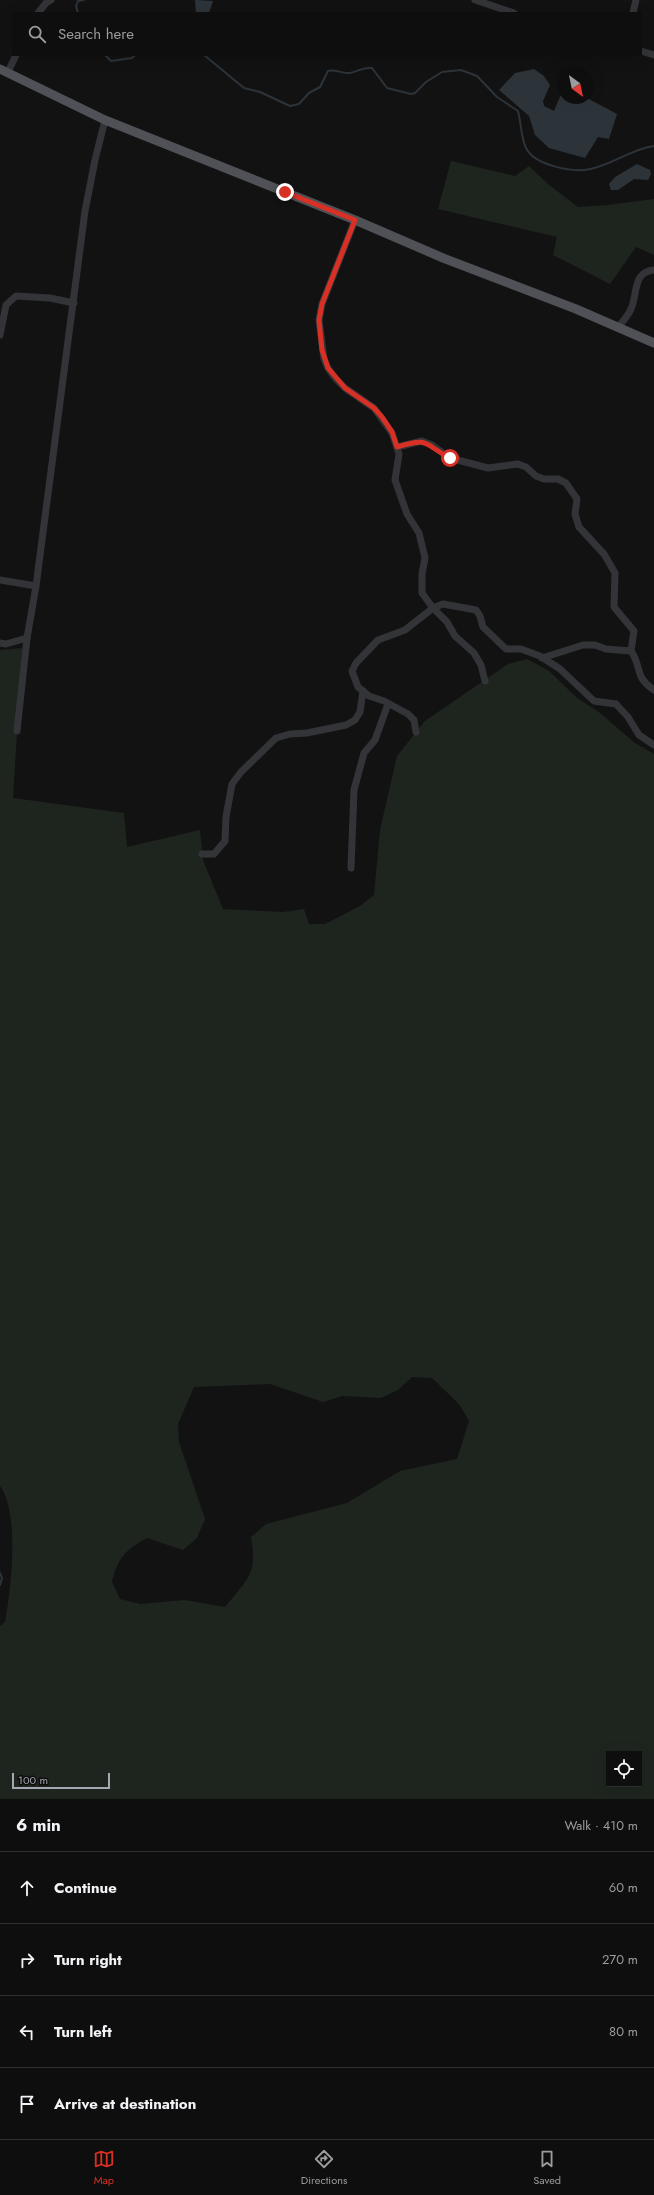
<!DOCTYPE html>
<meta charset="utf-8">
<style>
:root{--surface:#0e0e0e;--page:#1c1c1c;--text:#f1f3f6;--muted:#9b9c9e;--line:#2e2e2e;--accent:#d93025}
body{margin:0;font-family:Jost,sans-serif;background:var(--page);color:var(--text)}
.controls{position:absolute;right:12px;bottom:12px;display:grid;overflow:hidden;border-radius:0px;box-shadow:0 4px 16px #0002}
.controls button{width:36px;height:36px;display:grid;place-items:center;padding:0;border:0;border-bottom:1px solid var(--line);background:var(--surface);color:var(--text);font:20px sans-serif}
.compass{position:absolute;left:558px;top:68px;width:36px;height:36px;border-radius:50%;background:var(--surface);box-shadow:0 4px 16px #0002;rotate:147deg}
.scale{position:absolute;left:12px;bottom:10px;width:98px;box-sizing:border-box;padding-left:4px;border:2px solid #a4a8b2;border-top:0;font-size:11px;line-height:14px;white-space:nowrap;color:#a4a8b2;-webkit-text-stroke:3px #0d0d0e;paint-order:stroke}
.stop{position:absolute;width:12px;height:12px;margin:-9px;border:3px solid #d93025;border-radius:50%;background:#fff}
.stop.end{background:#d93025;border-color:#fff;box-shadow:0 1px 4px #0008}
.list{margin:0;padding:0;list-style:none}
h2{display:flex;justify-content:space-between;align-items:center;height:52px;margin:0;padding:0 16px;font-size:17px}
h2 small{font-size:13px;font-weight:400;color:var(--muted)}
.list li{display:grid;grid-template-columns:26px 1fr auto;gap:12px;align-items:center;box-sizing:border-box;height:72px;padding:0 16px;border-top:1px solid var(--line)}
.list b{display:block;font-size:15px;white-space:nowrap}
.list em{font-size:13px;font-style:normal;color:var(--muted)}
.icon{flex:none;width:22px;height:22px;fill:none;stroke:currentColor;stroke-width:2;stroke-linecap:round;stroke-linejoin:round}
.map{position:relative;flex:none;width:654px;height:1799px;overflow:hidden}
.search{position:absolute;background:var(--surface);box-shadow:0 4px 16px #0002;left:12px;right:12px;top:12px;height:44px;display:flex;align-items:center;gap:10px;box-sizing:border-box;padding:0 14px;border-radius:0px;color:var(--muted);font-size:15px}
.sheet{height:340px;background:var(--surface)}
nav{display:flex;justify-content:space-around;align-items:center;box-sizing:border-box;height:56px;border-top:1px solid var(--line);background:var(--surface);font-size:11px;color:var(--muted)}
nav a{display:grid;justify-items:center;gap:2px}
nav .on{color:var(--accent)}
.map>svg:first-child{display:block}
.green{fill:#1e251f;fill-rule:evenodd}
.water{fill:#2c343a}
.lines{fill:none;stroke-linecap:round;stroke-linejoin:round}
.stream{stroke:#2c343a;stroke-width:2}
.minor{stroke:#333438;stroke-width:7}
.major{stroke:#4f5156;stroke-width:9}
.route{stroke:#d93025;stroke-width:5}
</style>
<div class="map">
<svg width="654" height="1799" viewBox="0 0 654 1799">
<rect width="100%" height="100%" fill="#121213"/>
<g class="green">
<path d="M451,161l64,15 14,-10 19,18 30,23 29,-2 47,-6v56l-18,-8 -26,37 -57,-29 4,-18 -119,-28z"/>
<path d="M22,648l-9,150 111,15 3,34 73,-17 3,30 20,49 60,3 21,-3 5,15h16l35,-18 14,-11 6,-65 17,-74 28,-35 83,-57 19,-5 22,12 27,26 24,16 35,30 19,11v1045h-654v-173l5,-4c6,-32 15,-109 -5,-136v-836zM412,1377l20,1 27,26 10,17 -12,38 -57,12 -53,32 -81,21 -15,13c7,37 -4,43 -26,70l-40,-7 -45,4 -20,-5 -8,-17c6,-24 13,-32 35,-44l36,12 14,-12 8,-19 -26,-77 -1,-18 16,-37 76,-3 53,18 19,-6 39,2 17,-8zM609,1754h30v30h-30z"/>
</g>
<g class="water">
<path d="M195,0l18,1 -4,12h-13z"/>
<path d="M534,69l10,7 6,9 -7,16 1,5 10,5 10,-24v11h23l30,16 -8,25 -11,-2 -13,21 -36,-10 -14,-13 -6,-19 -30,-26 16,-17z"/>
<path d="M637,164l13,6 1,4 -3,6 -14,-1 -16,11h-7l-2,-6 6,-7z"/>
</g>
<g class="lines">
<g class="stream">
<path d="M78,13l-2,-7 2,-5 6,-1"/>
<path d="M105,55l6,6 21,-3 3,-3"/>
<path d="M204,55l40,33 16,4 30,14 9,-2 10,-11 11,-6 8,-16c8,-2 15,3 22,2 10,-2 12,-6 22,-5l15,20 24,6 4,-1 11,-11 16,-10 19,-2 16,6 20,21 21,14c3,11 3,27 8,37 8,17 47,25 64,21 22,-4 41,-20 64,-23"/>
<path d="M0,1573l2,5 -2,7"/>
</g>
<g class="minor">
<path d="M475,0l39,13"/>
<path d="M38,13l8,-10 5,-3"/>
<path d="M633,13l3,-13"/>
<path d="M641,51l13,4"/>
<path d="M8,72l8,-17"/>
<path d="M355,220l-33,84 -3,16 5,39 4,9 7,10 10,10 29,20 18,25 7,21 -4,26 12,34 12,19 6,25 -3,16v19l11,15 10,-4 33,6 4,6 3,11 23,22h15l19,7 20,13 34,32 22,3 12,13 11,18 15,10"/>
<path d="M618,327c5,-6 10,-11 13,-18 7,-15 1,-37 23,-39"/>
<path d="M0,335l6,-30 10,-9 34,2 24,5"/>
<path d="M397,447l25,-6 10,4 18,13 38,10 30,-4 8,3 10,9 8,3h14l8,4 11,16 -2,15 4,13 25,27 11,19 -1,34 20,24 -3,20"/>
<path d="M0,580l36,6"/>
<path d="M0,643l6,1 21,-6"/>
<path d="M542,658l41,-13h12l11,4 25,2c11,15 3,26 23,39"/>
<path d="M17,731l10,-93 9,-52 49,-375 10,-51 10,-40"/>
<path d="M416,732l-2,-12 -6,-6 -24,-13 -15,-5 -11,-9 -6,-16 4,-8 22,-23 27,-10 28,-22 14,14 8,14 19,17 7,12 4,16"/>
<path d="M202,854h12l11,-13 1,-24 6,-33 9,-12 35,-34 14,-4 17,-1 39,-8 9,-5 5,-8 3,-21"/>
<path d="M351,868l3,-78 10,-37 11,-13 13,-36"/>
</g>
<path class="major" d="M0,69l105,51 250,100 88,38 133,51 78,34"/>
</g>
<g class="lines">
<path class="route" d="M285,192l70,28 -33,84 -3,16 3,30 6,18 17,20 29,20 8,9 10,15 5,15c33,-10 26,-3 53,11"/>
</g>
</svg>
<div class="controls">
<button><svg class="icon" aria-label="locate" viewBox="0 0 24 24"><circle cx="12" cy="12" r="6"/><path d="M12 2v4M12 18v4M2 12h4M18 12h4"/></svg></button>
</div>
<svg class="compass" viewBox="-18 -18 36 36"><path d="M0-13l5 13h-10z" fill="#e53935"/><path d="M0 13l5-13h-10z" fill="#9b9c9e"/></svg>
<div class="scale">100 m</div>
<div class="stop" style="left:450px;top:458px"></div>
<div class="stop end" style="left:285px;top:192px"></div>
<div class="search"><svg class="icon" aria-label="search" viewBox="0 0 24 24"><circle cx="10" cy="10" r="6"/><path d="M15 15l6 6"/></svg>Search here</div>
</div>
<section class="sheet">
<h2>6 min<small>Walk · 410 m</small></h2>
<ul class="list">
<li><svg class="icon" aria-label="ahead" viewBox="0 0 24 24"><path d="M12 20V5M6 11l6-6 6 6"/></svg><div><b>Continue</b></div><em>60 m</em></li>
<li><svg class="icon" aria-label="right" viewBox="0 0 24 24"><path d="M7 20v-9h11M14 6l5 5-5 5"/></svg><div><b>Turn right</b></div><em>270 m</em></li>
<li><svg class="icon" aria-label="left" viewBox="0 0 24 24"><path d="M17 20v-9H6M10 6l-5 5 5 5"/></svg><div><b>Turn left</b></div><em>80 m</em></li>
<li><svg class="icon" aria-label="arrive" viewBox="0 0 24 24"><path d="M6 21V4h12l-3 4 3 4H6"/></svg><div><b>Arrive at destination</b></div></li>
</ul>
</section>
<nav>
<a class="on"><svg class="icon" aria-label="map" viewBox="0 0 24 24"><path d="M3 6l6-2 6 2 6-2v14l-6 2-6-2-6 2zM9 4v14M15 6v14"/></svg>Map</a>
<a><svg class="icon" aria-label="directions" viewBox="0 0 24 24"><path d="M12 3l9 9-9 9-9-9zM9 14v-3h6M13 9l2 2-2 2"/></svg>Directions</a>
<a><svg class="icon" aria-label="saved" viewBox="0 0 24 24"><path d="M7 4h10v16l-5-4-5 4z"/></svg>Saved</a>
</nav>
